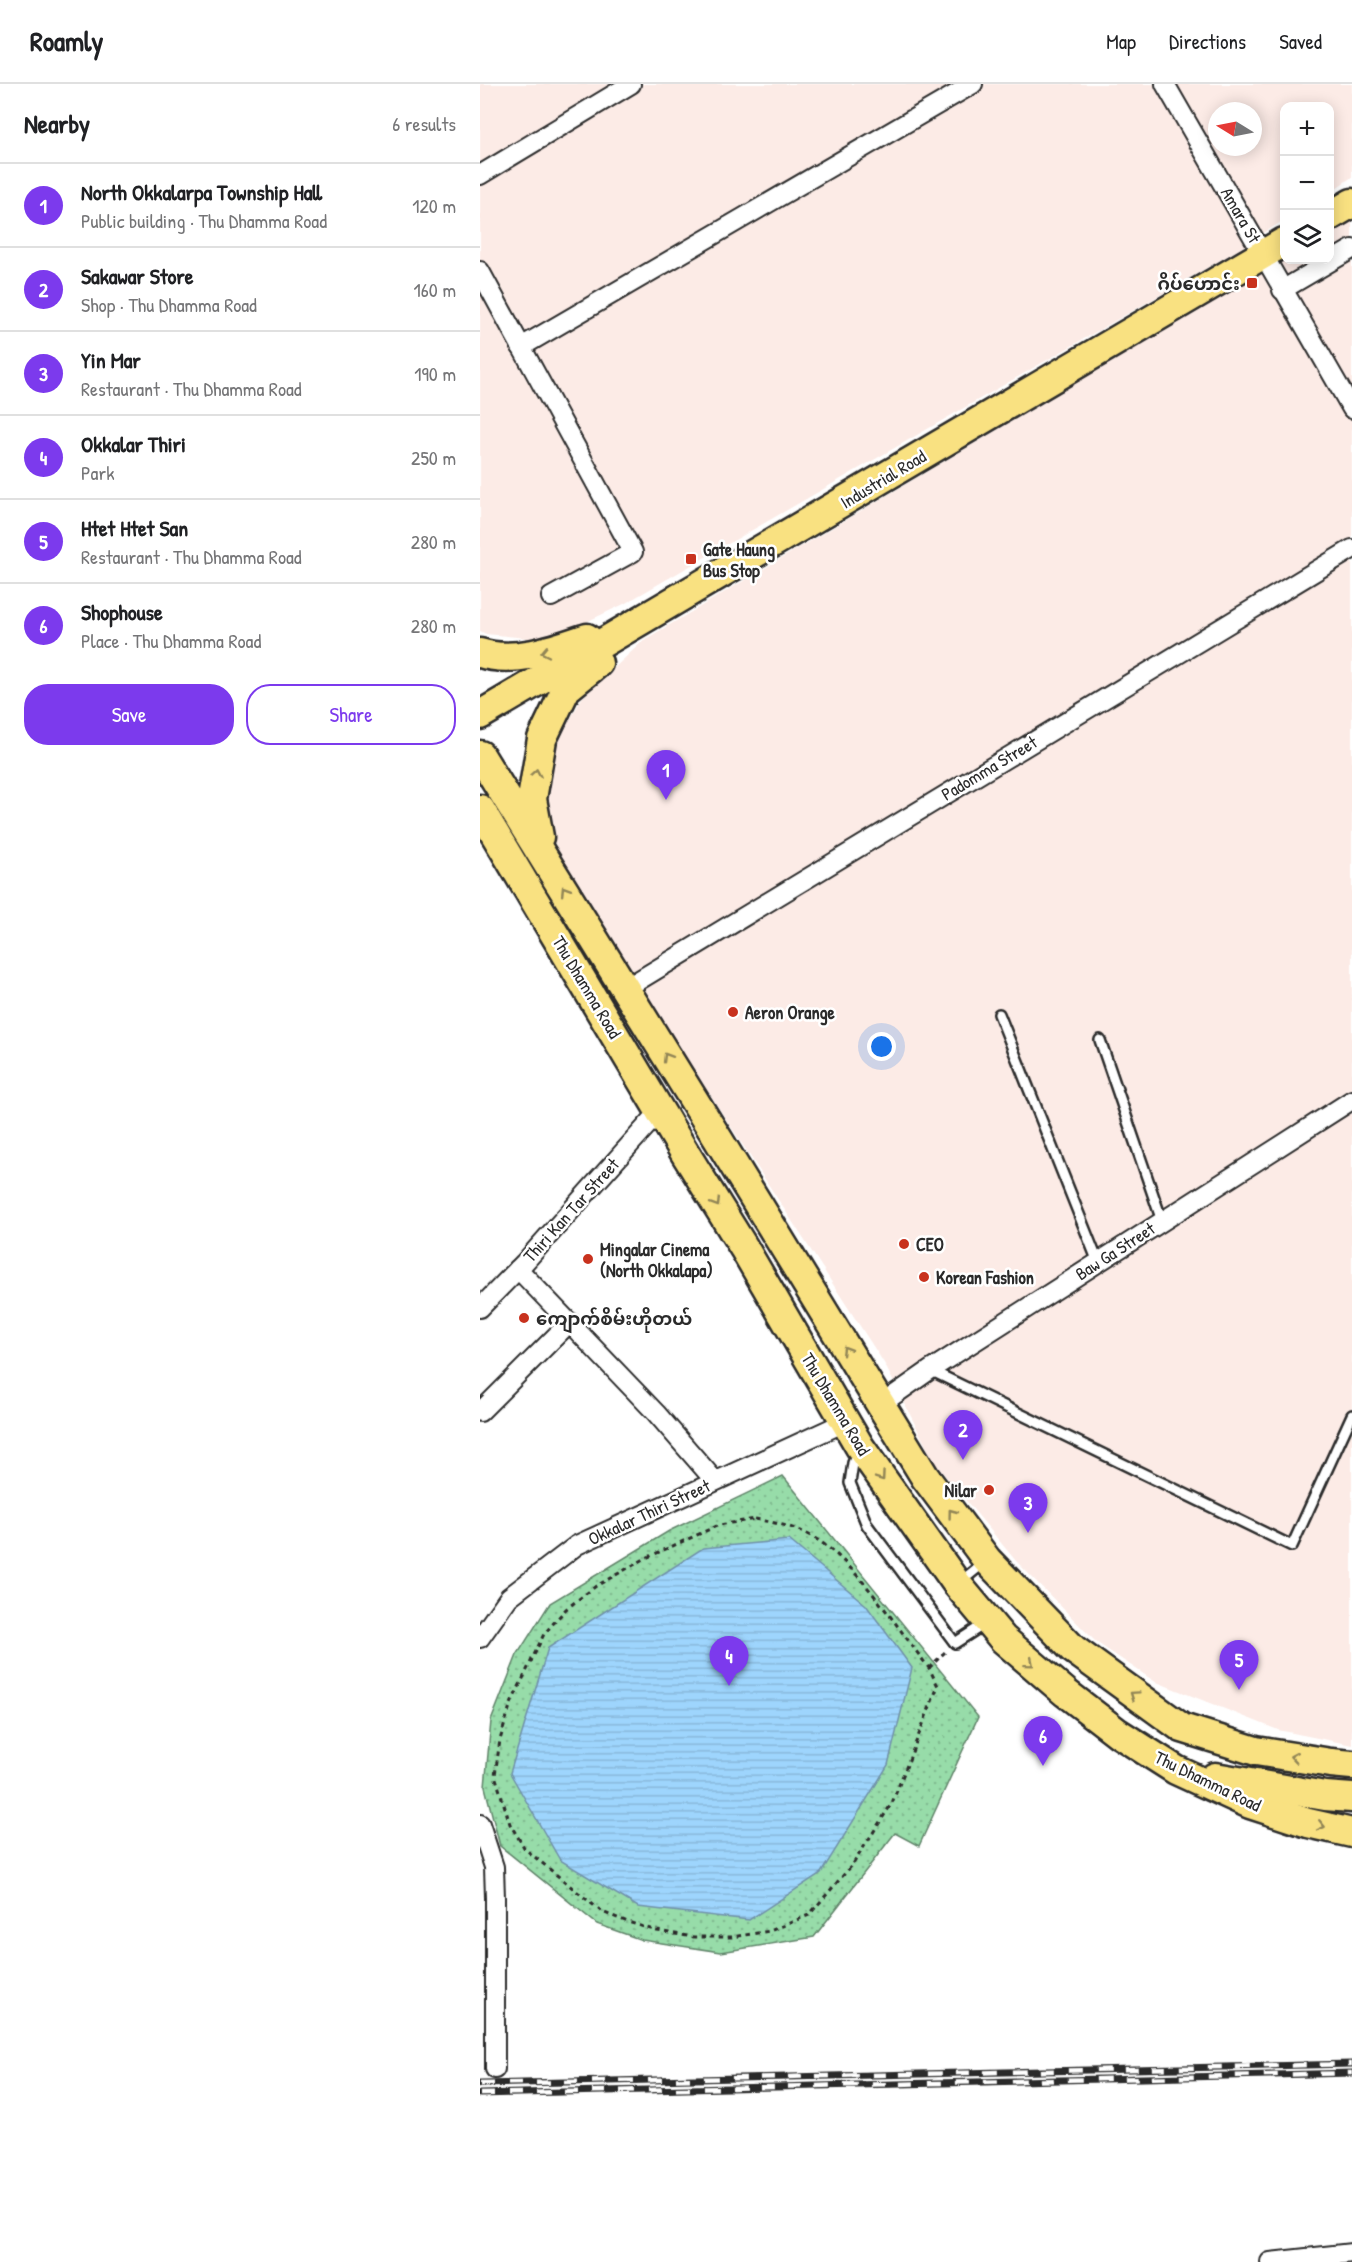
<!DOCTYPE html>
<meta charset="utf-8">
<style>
:root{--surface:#fff;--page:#f2f2f2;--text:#202124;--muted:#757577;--line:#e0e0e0;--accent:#7c3aed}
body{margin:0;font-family:"Patrick Hand","Noto Sans Myanmar",sans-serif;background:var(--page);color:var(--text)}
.controls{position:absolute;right:18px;top:18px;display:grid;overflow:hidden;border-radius:12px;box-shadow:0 3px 15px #0003}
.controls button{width:54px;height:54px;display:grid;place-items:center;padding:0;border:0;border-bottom:2px solid var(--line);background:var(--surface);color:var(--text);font:30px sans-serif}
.compass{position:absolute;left:728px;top:18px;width:54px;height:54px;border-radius:50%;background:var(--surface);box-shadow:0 3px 15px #0003;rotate:280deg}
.you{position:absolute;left:402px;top:963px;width:21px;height:21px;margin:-15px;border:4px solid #fff;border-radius:50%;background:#1a73e8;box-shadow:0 0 0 9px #1a73e833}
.badge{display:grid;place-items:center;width:39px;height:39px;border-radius:50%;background:var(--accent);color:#fff;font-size:20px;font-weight:700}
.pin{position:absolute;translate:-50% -50px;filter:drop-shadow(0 2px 3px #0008)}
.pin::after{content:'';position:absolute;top:32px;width:21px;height:18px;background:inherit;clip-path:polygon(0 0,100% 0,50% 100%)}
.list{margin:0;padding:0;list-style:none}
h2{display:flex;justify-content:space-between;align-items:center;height:78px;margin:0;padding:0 24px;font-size:26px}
h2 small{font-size:20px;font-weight:400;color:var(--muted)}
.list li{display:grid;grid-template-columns:39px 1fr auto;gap:18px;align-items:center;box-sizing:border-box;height:84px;padding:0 24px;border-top:2px solid var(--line)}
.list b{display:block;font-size:22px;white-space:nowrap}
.list p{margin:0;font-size:20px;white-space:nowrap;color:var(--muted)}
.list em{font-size:20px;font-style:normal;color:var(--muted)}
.actions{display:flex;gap:12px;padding:18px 24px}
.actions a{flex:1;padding:14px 0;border:2px solid var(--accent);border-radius:24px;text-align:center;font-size:21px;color:var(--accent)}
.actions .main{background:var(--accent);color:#fff}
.icon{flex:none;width:33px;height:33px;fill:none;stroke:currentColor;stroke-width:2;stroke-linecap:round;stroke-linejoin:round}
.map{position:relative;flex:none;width:872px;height:2178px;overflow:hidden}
header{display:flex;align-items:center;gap:36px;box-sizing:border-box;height:84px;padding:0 30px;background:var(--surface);border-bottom:2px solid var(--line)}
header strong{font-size:28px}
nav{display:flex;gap:33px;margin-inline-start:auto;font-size:21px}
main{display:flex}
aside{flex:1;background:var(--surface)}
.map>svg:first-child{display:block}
.built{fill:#fcebe6;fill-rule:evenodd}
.park{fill:url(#park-dots);stroke:#61846a;stroke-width:1.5}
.water{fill:url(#water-rules);stroke:#7091a9;stroke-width:1.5}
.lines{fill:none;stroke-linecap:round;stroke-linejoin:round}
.lane-casing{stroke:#2b2b2b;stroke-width:14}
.street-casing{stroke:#2b2b2b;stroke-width:22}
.primary-casing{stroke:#2b2b2b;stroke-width:33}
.path{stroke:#2b2b2b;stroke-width:3;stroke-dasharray:4.5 4.5;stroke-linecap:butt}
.lane{stroke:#fff;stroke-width:9}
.street{stroke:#fff;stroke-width:18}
.primary{stroke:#f9e181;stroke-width:28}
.rail-casing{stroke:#2b2b2b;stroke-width:7}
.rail{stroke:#fff;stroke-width:4.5;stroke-dasharray:14;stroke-linecap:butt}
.oneway{stroke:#928656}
.poi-dot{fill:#c8321e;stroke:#fff;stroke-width:2}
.labels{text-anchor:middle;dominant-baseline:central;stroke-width:5;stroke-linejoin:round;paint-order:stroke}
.street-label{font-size:18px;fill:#2b2b2b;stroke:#fff}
.poi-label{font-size:18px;font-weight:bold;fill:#2b2b2b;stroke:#fff;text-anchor:start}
</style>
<header>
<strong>Roamly</strong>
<nav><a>Map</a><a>Directions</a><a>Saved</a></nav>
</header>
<main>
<aside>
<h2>Nearby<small>6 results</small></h2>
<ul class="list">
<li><span class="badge">1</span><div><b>North Okkalarpa Township Hall</b><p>Public building · Thu Dhamma Road</p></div><em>120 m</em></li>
<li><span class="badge">2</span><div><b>Sakawar Store</b><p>Shop · Thu Dhamma Road</p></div><em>160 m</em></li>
<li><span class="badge">3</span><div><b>Yin Mar</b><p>Restaurant · Thu Dhamma Road</p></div><em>190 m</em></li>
<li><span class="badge">4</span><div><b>Okkalar Thiri</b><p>Park</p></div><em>250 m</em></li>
<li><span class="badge">5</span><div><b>Htet Htet San</b><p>Restaurant · Thu Dhamma Road</p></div><em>280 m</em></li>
<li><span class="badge">6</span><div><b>Shophouse</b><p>Place · Thu Dhamma Road</p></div><em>280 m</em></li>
</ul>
<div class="actions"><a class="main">Save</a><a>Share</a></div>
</aside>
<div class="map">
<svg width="872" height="2178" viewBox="0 0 872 2178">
<defs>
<pattern id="park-dots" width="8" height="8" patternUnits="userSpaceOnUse" patternTransform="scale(1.5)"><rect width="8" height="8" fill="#97dca9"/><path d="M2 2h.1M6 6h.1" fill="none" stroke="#82bd92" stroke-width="1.8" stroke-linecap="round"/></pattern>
<pattern id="water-rules" width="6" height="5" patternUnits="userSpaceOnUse" patternTransform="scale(1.5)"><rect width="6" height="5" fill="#9ed5fd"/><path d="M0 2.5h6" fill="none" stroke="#88b7d9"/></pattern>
</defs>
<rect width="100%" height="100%" fill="#fff"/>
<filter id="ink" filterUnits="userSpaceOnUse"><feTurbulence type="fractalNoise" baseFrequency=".0167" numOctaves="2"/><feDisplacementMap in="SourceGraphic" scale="12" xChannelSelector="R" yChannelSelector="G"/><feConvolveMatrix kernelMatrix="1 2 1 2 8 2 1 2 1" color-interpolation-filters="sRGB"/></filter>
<g filter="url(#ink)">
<g class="built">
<path d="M0,0h872v93l-22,15v-86h-46v114l-46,30 -614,354 -76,36 -62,-6 -6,-3zM737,27h36v36h-36z"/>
<path d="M872,135v1526l-74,-15 -124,-49 -58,-39 -80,-81 -82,-99 -50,-99 -324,-500 -14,-56 10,-63 26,-46 62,-58 640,-381 46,1v-28z"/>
</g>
<path class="park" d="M303,1392l195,241 -59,129 -24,-13 -81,104 -93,15 -79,-12 -45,-16 -97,-78 -15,-59 6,-66 26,-66 33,-52 119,-72z"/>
<path class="water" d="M309,1456l77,65 46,63 -24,97 -67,108 -72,47 -111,-13 -78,-47 -50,-87 38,-125 155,-100z"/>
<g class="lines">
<g class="lane-casing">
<g id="lane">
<path d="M519,930l99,248"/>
<path d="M620,956l62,181"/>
<path d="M450,1286l362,176 60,-131"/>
<path d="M378,1367l-5,12 -3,20 17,42 88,118 31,-20"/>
<path d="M479,1499l27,-22"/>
</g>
</g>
<g class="street-casing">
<g id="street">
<path d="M685,0l187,325"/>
<path d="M0,91l151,-91"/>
<path d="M0,187l153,281 -82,45"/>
<path d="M802,206l70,-41"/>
<path d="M41,263l452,-263"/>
<path d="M146,904l726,-439"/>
<path d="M38,1185l138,144 59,68"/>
<path d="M0,1224l44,-45 136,-152"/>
<path d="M400,1321l50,-35 422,-270"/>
<path d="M0,1328l90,-90"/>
<path d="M0,1554l29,-41 68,-52 268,-123"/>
<path d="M0,1740l14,43 1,31v171"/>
<path d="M790,2178l82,-9"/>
</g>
</g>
<g class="primary-casing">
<g id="primary">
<path d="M850,132l22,-13"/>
<path d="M0,569c34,11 75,-4 107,-15"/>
<path d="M0,631l804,-473"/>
<path d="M0,671l238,384 207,338 62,83 86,89 109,79 74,23 75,12 21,2"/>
<path d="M0,725l205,344 59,95 116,199 97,137 46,55 63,54 52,40 58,37 74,34 58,19 44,10"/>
<path d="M59,753l-7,-38 10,-60 24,-50 32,-26"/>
<path d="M735,1693l110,19 27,2"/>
</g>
</g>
<g class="path">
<path d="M275,1435c21,4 42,8 61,20 41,25 83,91 113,129l9,18 -46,117 -39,61 -44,51 -39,16 -38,6h-38l-37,-6 -29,-9 -26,-10 -77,-63 -15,-25 -15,-49 5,-35 10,-34 34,-72 22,-25 30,-23 50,-28 73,-33z"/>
<path d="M449,1584l16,-16"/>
</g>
<use href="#lane" class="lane"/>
<use href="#street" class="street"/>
<use href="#primary" class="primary"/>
<g class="rail-casing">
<g id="rail">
<path d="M0,2000l872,-20"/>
<path d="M0,2010l872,-21"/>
</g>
</g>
<use href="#rail" class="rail"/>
</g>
<defs><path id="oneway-chevron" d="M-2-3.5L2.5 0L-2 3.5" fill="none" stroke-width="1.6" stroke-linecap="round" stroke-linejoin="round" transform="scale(1.5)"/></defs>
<g class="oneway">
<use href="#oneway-chevron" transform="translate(65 568) rotate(168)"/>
<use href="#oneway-chevron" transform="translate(56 689) rotate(-80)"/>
<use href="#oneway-chevron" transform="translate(85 806) rotate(-122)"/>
<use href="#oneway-chevron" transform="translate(187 973) rotate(-121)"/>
<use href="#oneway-chevron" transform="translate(236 1119) rotate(58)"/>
<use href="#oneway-chevron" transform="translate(366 1266) rotate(-121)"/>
<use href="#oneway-chevron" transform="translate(401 1393) rotate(55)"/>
<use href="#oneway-chevron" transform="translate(472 1429) rotate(-127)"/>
<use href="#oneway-chevron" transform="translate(550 1579) rotate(40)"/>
<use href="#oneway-chevron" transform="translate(654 1611) rotate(-145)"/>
<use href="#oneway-chevron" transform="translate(814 1673) rotate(-171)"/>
<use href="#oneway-chevron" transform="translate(841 1742) rotate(13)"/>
</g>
</g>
<g class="poi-dot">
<rect x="766" y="193" width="12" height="12" rx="3"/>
<rect x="205" y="469" width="12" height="12" rx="3"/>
<circle cx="253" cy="928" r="6"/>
<circle cx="424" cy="1160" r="6"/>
<circle cx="108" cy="1175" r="6"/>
<circle cx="444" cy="1193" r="6"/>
<circle cx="44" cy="1234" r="6"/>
<circle cx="509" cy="1406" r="6"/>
</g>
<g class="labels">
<g class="street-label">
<text transform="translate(761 131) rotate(60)">Amara St</text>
<text transform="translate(403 395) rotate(-31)">Industrial Road</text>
<text transform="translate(509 684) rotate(-31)">Padomma Street</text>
<text transform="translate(107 903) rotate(59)">Thu Dhamma Road</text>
<text transform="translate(91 1126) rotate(-48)">Thiri Kan Tar Street</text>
<text transform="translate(635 1167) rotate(-33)">Baw Ga Street</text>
<text transform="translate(356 1320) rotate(59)">Thu Dhamma Road</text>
<text transform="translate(169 1428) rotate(-25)">Okkalar Thiri Street</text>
<text transform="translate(728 1697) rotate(26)">Thu Dhamma Road</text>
</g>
<g class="poi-label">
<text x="760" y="199" text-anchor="end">ဂိပ်ဟောင်း</text>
<text x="223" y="465">Gate Haung<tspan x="223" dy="21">Bus Stop</tspan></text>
<text x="265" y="928">Aeron Orange</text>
<text x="436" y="1160">CEO</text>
<text x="120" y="1165">Mingalar Cinema<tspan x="120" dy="21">(North Okkalapa)</tspan></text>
<text x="456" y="1193">Korean Fashion</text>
<text x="56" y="1234">ကျောက်စိမ်းဟိုတယ်</text>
<text x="497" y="1406" text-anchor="end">Nilar</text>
</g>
</g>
</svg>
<div class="controls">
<button>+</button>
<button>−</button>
<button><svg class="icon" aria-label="layers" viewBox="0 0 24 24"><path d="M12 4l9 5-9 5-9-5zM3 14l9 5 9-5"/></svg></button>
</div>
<svg class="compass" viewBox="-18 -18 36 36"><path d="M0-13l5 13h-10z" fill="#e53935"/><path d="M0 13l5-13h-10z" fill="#757577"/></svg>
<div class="you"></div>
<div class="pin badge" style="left:186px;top:716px">1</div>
<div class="pin badge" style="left:483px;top:1376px">2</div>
<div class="pin badge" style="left:548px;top:1449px">3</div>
<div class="pin badge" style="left:249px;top:1602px">4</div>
<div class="pin badge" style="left:759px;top:1606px">5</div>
<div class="pin badge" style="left:563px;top:1682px">6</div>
</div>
</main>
